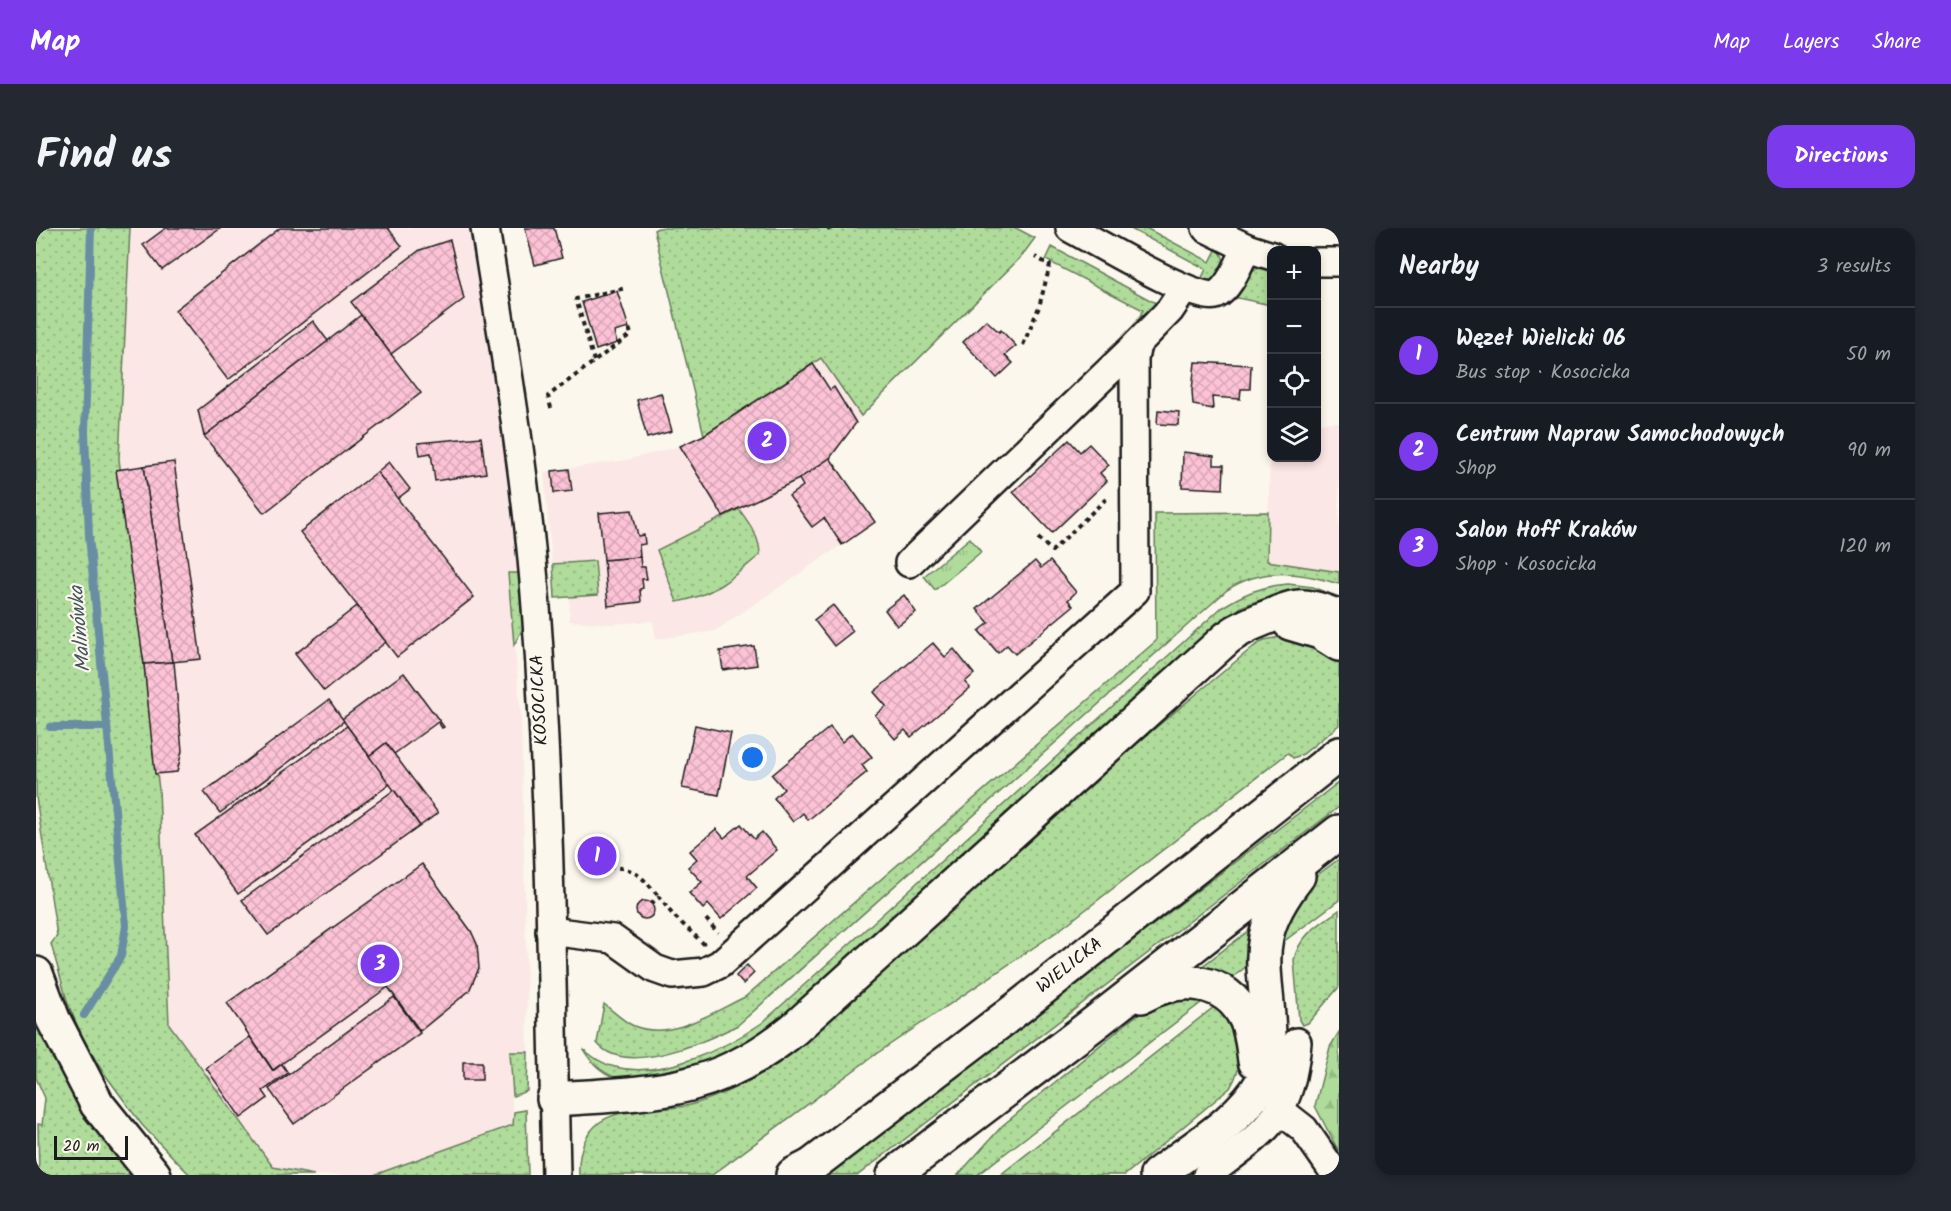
<!DOCTYPE html>
<meta charset="utf-8">
<style>
:root{--surface:#171b24;--page:#242831;--text:#f1f3f6;--muted:#9ea1a6;--line:#363941;--accent:#7c3aed}
body{margin:0;font-family:Kalam,sans-serif;background:var(--page);color:var(--text)}
.controls{position:absolute;right:18px;top:18px;display:grid;overflow:hidden;border-radius:12px;box-shadow:0 3px 9px #0003}
.controls button{width:54px;height:54px;display:grid;place-items:center;padding:0;border:0;border-bottom:2px solid var(--line);background:var(--surface);color:var(--text);font:30px sans-serif}
.scale{position:absolute;left:18px;bottom:15px;width:74px;box-sizing:border-box;padding-left:6px;border:3px solid #1c1c1c;border-top:0;font-size:16px;line-height:21px;white-space:nowrap;color:#1c1c1c;-webkit-text-stroke:4px #fbf7ec;paint-order:stroke}
.you{position:absolute;left:717px;top:530px;width:21px;height:21px;margin:-15px;border:4px solid #fff;border-radius:50%;background:#1a73e8;box-shadow:0 0 0 9px #1a73e833}
.badge{display:grid;place-items:center;width:39px;height:39px;border-radius:50%;background:var(--accent);color:#fff;font-size:20px;font-weight:700}
.pin{position:absolute;translate:-50% -50%;border:3px solid #fff;box-shadow:0 2px 6px #0006}
.list{margin:0;padding:0;list-style:none}
h2{display:flex;justify-content:space-between;align-items:center;height:78px;margin:0;padding:0 24px;font-size:26px}
h2 small{font-size:20px;font-weight:400;color:var(--muted)}
.list li{display:grid;grid-template-columns:39px 1fr auto;gap:18px;align-items:center;box-sizing:border-box;height:96px;padding:0 24px;border-top:2px solid var(--line)}
.list b{display:block;font-size:22px;white-space:nowrap}
.list p{margin:0;font-size:20px;white-space:nowrap;color:var(--muted)}
.list em{font-size:20px;font-style:normal;color:var(--muted)}
.icon{flex:none;width:33px;height:33px;fill:none;stroke:currentColor;stroke-width:2;stroke-linecap:round;stroke-linejoin:round}
.map{position:relative;flex:none;width:1303px;height:947px;overflow:hidden;border-radius:18px}
header{display:flex;align-items:center;gap:36px;box-sizing:border-box;height:84px;padding:0 30px;background:var(--accent);color:#fff}
header strong{font-size:28px}
nav{display:flex;gap:33px;margin-inline-start:auto;font-size:21px}
.intro{display:flex;align-items:center;justify-content:space-between;box-sizing:border-box;height:144px;padding:0 36px}
h1{margin:0;font-size:42px}
.button{padding:15px 27px;border-radius:18px;background:var(--accent);color:#fff;font-size:21px;font-weight:700}
main{display:flex;gap:36px;padding:0 36px}
aside{flex:1;background:var(--surface);border-radius:18px;box-shadow:0 3px 9px #0003}
.map>svg:first-child{display:block}
.built{fill:#fbe7e5}
.grass{fill:url(#grass-dots);stroke:#667c5b;stroke-width:1.5}
.forest{fill:url(#forest-firs);stroke:#667c5b;stroke-width:1.5}
.park{fill:url(#park-tufts);stroke:#667c5b;stroke-width:1.5}
.lines{fill:none;stroke-linecap:round;stroke-linejoin:round}
.stream{stroke:#698da3;stroke-width:8}
.building{fill:url(#building-cross-hatch);stroke:#1c1c1c;stroke-width:1.5}
.minor-casing{stroke:#1c1c1c;stroke-width:32}
.major-casing{stroke:#1c1c1c;stroke-width:38}
.highway-casing{stroke:#1c1c1c;stroke-width:38}
.path{stroke:#1c1c1c;stroke-width:4;stroke-dasharray:4.5 4.5;stroke-linecap:butt}
.minor{stroke:#fbf7ec;stroke-width:27}
.major{stroke:#fbf7ec;stroke-width:33}
.highway{stroke:#fbf7ec;stroke-width:33}
.labels{text-anchor:middle;dominant-baseline:central;stroke-width:4.5;stroke-linejoin:round;paint-order:stroke}
.street-label{font-size:18px;fill:#1c1c1c;stroke:#fbf7ec}
.water-label{font-size:20px;font-style:italic;fill:#425460;stroke:#fbf7ec}
</style>
<header>
<strong>Map</strong>
<nav><a>Map</a><a>Layers</a><a>Share</a></nav>
</header>
<div class="intro"><h1>Find us</h1><a class="button">Directions</a></div>
<main>
<div class="map">
<svg width="1303" height="947" viewBox="0 0 1303 947">
<defs>
<pattern id="grass-dots" width="8" height="8" patternUnits="userSpaceOnUse" patternTransform="scale(1.5)"><rect width="8" height="8" fill="#afdc9a"/><path d="M2 2h.1M6 6h.1" fill="none" stroke="#96bc84" stroke-width="1.8" stroke-linecap="round"/></pattern>
<pattern id="forest-firs" width="22" height="20" patternUnits="userSpaceOnUse" patternTransform="scale(1.5)"><rect width="22" height="20" fill="#afdc9a"/><path d="M5 1l3.5 6h-7zM16 11l3.5 6h-7z" fill="#96bc84"/></pattern>
<pattern id="park-tufts" width="24" height="20" patternUnits="userSpaceOnUse" patternTransform="scale(1.5)"><rect width="24" height="20" fill="#afdc9a"/><path d="M3 7l-1-3M5 7V3M7 7l1-3M15 17l-1-3M17 17v-4M19 17l1-3" fill="none" stroke="#96bc84"/></pattern>
<pattern id="building-cross-hatch" width="8" height="8" patternUnits="userSpaceOnUse" patternTransform="scale(1.5)"><rect width="8" height="8" fill="#fcc2d5"/><path d="M0 0l8 8M0 8l8-8" fill="none" stroke="#d7a6b6"/></pattern>
</defs>
<rect width="100%" height="100%" fill="#fbf7ec"/>
<filter id="ink" filterUnits="userSpaceOnUse"><feTurbulence type="fractalNoise" baseFrequency=".0167" numOctaves="2"/><feDisplacementMap in="SourceGraphic" scale="12" xChannelSelector="R" yChannelSelector="G"/><feConvolveMatrix kernelMatrix="1 2 1 2 8 2 1 2 1" color-interpolation-filters="sRGB"/></filter>
<g filter="url(#ink)">
<g class="built">
<path d="M94,0h339l35,213 15,132h-11l13,143 7,336h-18l3,73 -139,50h-60l-41,-8 -104,-143 -10,-234 -40,-331z"/>
<path d="M785,129l40,59 -31,43 45,63 -160,109 -59,8 -3,-18 -40,3 -44,-3 1,-23h-15l-11,-126 83,-12 53,-14 24,-11z"/>
<path d="M1303,194v150l-72,-10 4,-139 1,35h44l1,-35z"/>
</g>
<g class="grass">
<path d="M0,0h94l-11,231 40,331 10,234 104,143 41,8h-124l-48,-50 -41,-56 -19,-33 -14,-32 -17,-60 6,-8 -21,-139z"/>
<path d="M622,0h358l19,10 -14,19 -160,159 -40,-58 -117,77 -50,-205z"/>
<path d="M1093,0h17l64,34 7,-14c12,13 6,23 -2,35l-16,1 7,-15z"/>
<path d="M1016,19l111,60 -38,36 18,-33 -97,-50z"/>
<path d="M1225,40l10,3v34l-38,-8 16,-26z"/>
<path d="M703,281c10,14 21,28 21,46 -29,23 -45,40 -83,47l-20,-52z"/>
<path d="M1232,284l-1,49 72,11v12c-40,-12 -75,-18 -112,6l-489,435c-31,16 -113,53 -141,18l7,-39c9,7 20,18 30,22 37,15 79,-14 111,-29l411,-356 -1,-128z"/>
<path d="M559,333l3,34 -43,3 -2,-34z"/>
<path d="M472,345h11l4,55 -9,17z"/>
<path d="M1252,356l25,3 26,10v11c-40,-10 -57,-19 -98,-1l-460,413c-18,12 -36,25 -54,36 -21,12 -82,26 -105,23 -17,-3 -30,-15 -39,-30 10,8 19,15 32,18 47,12 109,-18 147,-44l459,-415c22,-14 40,-22 67,-24z"/>
<path d="M1249,408l54,21v68l-36,29 -10,4 -5,-5 -230,178 -182,123 -164,121h-133c-1,-20 4,-40 21,-53 24,-17 62,-10 90,-17 40,-11 76,-32 109,-57l348,-313 106,-88 11,-7z"/>
<path d="M1303,554v25l-481,368h-31z"/>
<path d="M1303,631v41l-68,51 33,-66z"/>
<path d="M1303,682v77l-31,36 -6,2 -3,-5 -5,-60c5,-25 26,-36 45,-50z"/>
<path d="M1215,701l2,32 -26,21 -27,-14z"/>
<path d="M1174,768l-233,179h-19l45,-50 152,-125z"/>
<path d="M1183,775c22,25 29,55 11,85l-105,87h-125z"/>
<path d="M0,791c22,59 56,110 99,156h-96l-1,-51 4,1 3,-27 -9,-20z"/>
<path d="M474,824h18l-1,39 -14,5z"/>
<path d="M490,882l2,65h-154l139,-50 1,-13z"/>
</g>
<path class="forest" d="M1303,804v120l-24,-46 15,-59z"/>
<path class="park" d="M934,310l11,14 -46,38 -11,-14z"/>
<g class="lines">
<g class="stream">
<path d="M14,499h57"/>
<path d="M48,787l37,-59 5,-30 -37,-390 -4,-104 6,-204"/>
</g>
</g>
<g class="building">
<path d="M130,0h55l-59,42 -19,-25z"/>
<path d="M244,0h108l14,18 -174,134 -53,-70z"/>
<path d="M489,0h29l8,30 -27,7z"/>
<path d="M414,12l14,59 -73,55 -40,-52 69,-52z"/>
<path d="M581,63l12,37 -15,4 3,11 -21,7 -14,-48z"/>
<path d="M325,87l60,78 -157,120 -60,-77z"/>
<path d="M950,92l13,12 2,-2 15,16 -11,9 8,8 -16,15 -34,-36z"/>
<path d="M277,93l15,20 -124,95 -6,-26z"/>
<path d="M1159,134l56,3 -1,24h-9l-1,10 -28,-2 1,12 -20,-4 -1,-15z"/>
<path d="M777,136l17,26 4,-3 22,36 -26,35 -31,21 -76,37 -43,-70 24,-11z"/>
<path d="M625,165l11,38 -25,7 -10,-38z"/>
<path d="M1122,182l21,2 -1,13 -21,-1z"/>
<path d="M445,209l5,36 -51,8 -4,-28 -11,2 -2,-12z"/>
<path d="M1033,212l11,12 9,-8 20,21 -9,8 7,8 -55,52 -39,-41z"/>
<path d="M1147,224l31,4v9h10l-1,24 -41,-2z"/>
<path d="M794,230l45,64 -33,23 -18,-27 -12,9 -23,-31 14,-10 -4,-7z"/>
<path d="M138,234l27,197 -29,3 -28,-196z"/>
<path d="M353,234l21,27 -13,10 -20,-27z"/>
<path d="M108,238l28,196 -28,2 -28,-194z"/>
<path d="M533,241l3,22 -18,2 -2,-22z"/>
<path d="M341,244l97,125 -77,60 -97,-125z"/>
<path d="M596,282l6,26 6,-1 1,9 -6,1 1,12 -36,3 -5,-47z"/>
<path d="M604,329l1,10h4l2,12h-5l1,9 -3,1 1,13 -33,4 -4,-46z"/>
<path d="M999,333l6,7 9,-7 26,31 -8,8 5,6 -58,48 -8,-9 -9,8 -19,-22 10,-8 -12,-14z"/>
<path d="M868,367l12,17 -19,14 -12,-16z"/>
<path d="M797,377l20,26 -19,15 -20,-26z"/>
<path d="M321,378l29,36 -62,49 -29,-37z"/>
<path d="M897,415l12,14 9,-8 20,25 -9,8 5,6 -59,49 -6,-7 -10,9 -20,-24 11,-9 -12,-14z"/>
<path d="M718,418l3,19 -34,5 -3,-19z"/>
<path d="M138,434l8,89 -5,21 -22,2 -11,-110z"/>
<path d="M368,445l40,54 -2,1 -4,-6 -44,32 -8,-11 -17,13 -27,-37z"/>
<path d="M293,472l15,21 -124,92 -16,-21z"/>
<path d="M659,497l36,8 -12,62 -37,-7z"/>
<path d="M311,498l43,58 -152,110 -43,-59z"/>
<path d="M794,499l12,15 10,-9 20,24 -10,8 5,7 -59,48 -5,-7 -10,9 -19,-24 10,-9 -12,-14z"/>
<path d="M350,515l52,70 -18,13 -51,-70z"/>
<path d="M358,562l26,36 -152,109 -26,-35z"/>
<path d="M705,596l13,15 8,-7 15,18 -30,26 10,12 -36,31 -13,-15 -5,5 -14,-16 13,-11 -14,-15 9,-8 -7,-8 26,-22 8,9z"/>
<path d="M386,636l49,67 6,13 2,24 -10,23 -49,40 -32,-44 -115,83 -46,-67z"/>
<circle cx="609" cy="682" r="9"/>
<path d="M711,737l7,8 -11,11 -7,-8z"/>
<path d="M358,769l26,36 -126,91 -25,-35z"/>
<path d="M214,809l23,34 9,-7 6,9 -25,18 5,7 -27,20 -35,-50z"/>
<rect x="427" y="834" width="19" height="18"/>
</g>
<g class="lines">
<g class="minor-casing">
<g id="minor">
<path d="M449,0c20,126 42,251 51,379 14,189 16,379 20,568"/>
<path d="M1034,0c23,12 128,75 146,67 15,-8 23,-33 31,-47"/>
<path d="M1170,0l41,20 25,8"/>
<path d="M1280,34h23"/>
<path d="M873,335l228,-219 33,-34 14,-21"/>
<path d="M514,703l63,8 42,30 17,6 32,-3 16,-8 415,-373 -1,-232 3,-15"/>
<path d="M1245,883l23,18 32,46"/>
<path d="M1171,947c59,-45 83,-54 90,-133"/>
</g>
</g>
<g class="major-casing">
<g id="major">
<path d="M1254,395l30,9 19,12"/>
<path d="M1106,768c37,-21 84,-19 104,23 6,13 7,28 9,42"/>
<path d="M518,871c98,-6 161,-5 240,-70l433,-391c13,-10 26,-15 41,-21 33,-14 37,-13 71,0"/>
<path d="M763,947l219,-167 321,-254"/>
<path d="M858,947l202,-153 243,-190"/>
<path d="M1121,947c35,-27 83,-54 106,-94 8,-13 6,-29 6,-45 -2,-73 -21,-96 29,-160"/>
</g>
</g>
<g class="highway-casing">
<g id="highway">
<path d="M0,746l17,45 44,85 57,71"/>
<path d="M757,947l16,-8"/>
</g>
</g>
<g class="path">
<path d="M791,2l4,-2"/>
<path d="M987,117l16,-38 11,-42 -15,-8"/>
<path d="M558,133l-18,-62 50,-11"/>
<path d="M515,180l-3,-12 83,-62 -2,-6"/>
<path d="M1002,310l14,13 57,-55"/>
<path d="M555,641c37,-4 45,-1 68,28"/>
<path d="M615,676l8,-7 14,18 32,30"/>
<path d="M670,691l12,14"/>
</g>
<use href="#minor" class="minor"/>
<use href="#major" class="major"/>
<use href="#highway" class="highway"/>
</g>
</g>
<g class="labels">
<g class="street-label">
<text transform="translate(504 472) rotate(-93)">KOSOCICKA</text>
<text transform="translate(1034 738) rotate(-38)">WIELICKA</text>
</g>
<g class="water-label">
<text transform="translate(45 401) rotate(-95)">Malinówka</text>
</g>
</g>
</svg>
<div class="controls">
<button>+</button>
<button>−</button>
<button><svg class="icon" aria-label="locate" viewBox="0 0 24 24"><circle cx="12" cy="12" r="6"/><path d="M12 2v4M12 18v4M2 12h4M18 12h4"/></svg></button>
<button><svg class="icon" aria-label="layers" viewBox="0 0 24 24"><path d="M12 4l9 5-9 5-9-5zM3 14l9 5 9-5"/></svg></button>
</div>
<div class="scale">20 m</div>
<div class="you"></div>
<div class="pin badge" style="left:561px;top:628px">1</div>
<div class="pin badge" style="left:731px;top:213px">2</div>
<div class="pin badge" style="left:344px;top:736px">3</div>
</div>
<aside>
<h2>Nearby<small>3 results</small></h2>
<ul class="list">
<li><span class="badge">1</span><div><b>Węzeł Wielicki 06</b><p>Bus stop · Kosocicka</p></div><em>50 m</em></li>
<li><span class="badge">2</span><div><b>Centrum Napraw Samochodowych</b><p>Shop</p></div><em>90 m</em></li>
<li><span class="badge">3</span><div><b>Salon Hoff Kraków</b><p>Shop · Kosocicka</p></div><em>120 m</em></li>
</ul>
</aside>
</main>
